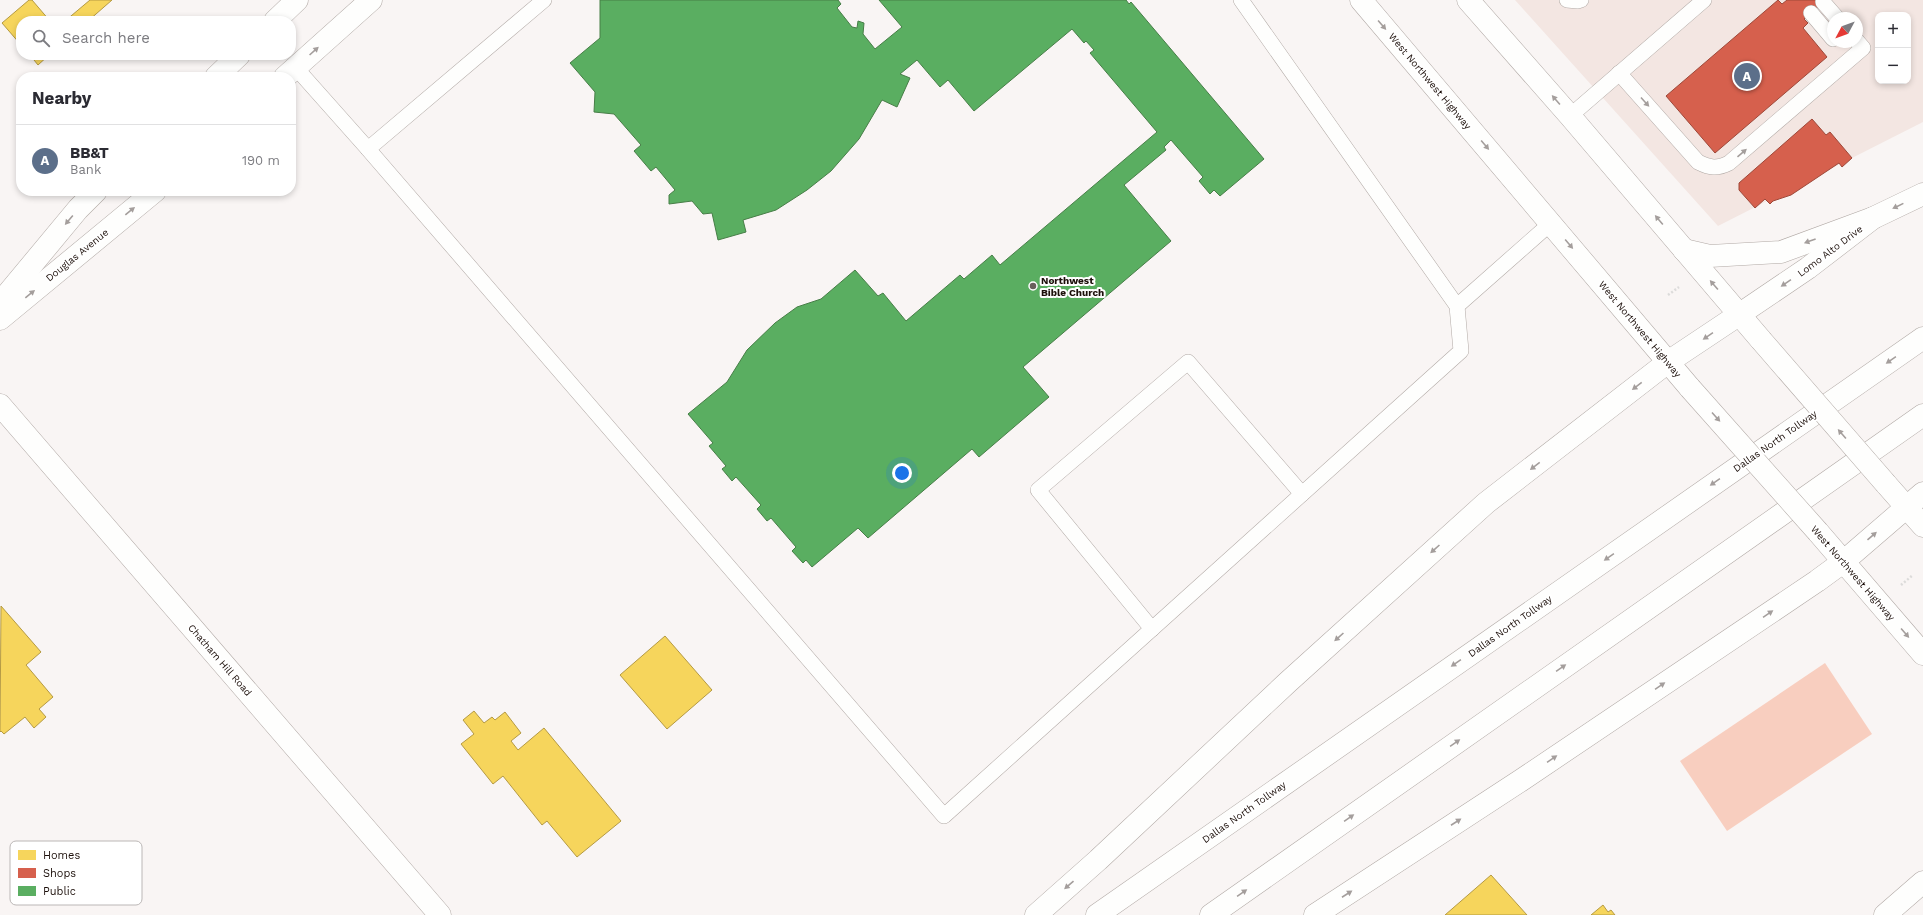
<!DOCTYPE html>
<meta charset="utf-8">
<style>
:root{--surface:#fff;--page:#f2f2f3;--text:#2b2b33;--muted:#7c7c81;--line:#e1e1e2;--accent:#111827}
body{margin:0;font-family:"Work Sans",sans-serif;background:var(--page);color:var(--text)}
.controls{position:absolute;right:12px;top:12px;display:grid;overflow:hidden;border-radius:8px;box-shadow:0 2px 6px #0003}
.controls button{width:36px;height:36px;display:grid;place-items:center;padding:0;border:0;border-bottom:1px solid var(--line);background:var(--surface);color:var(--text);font:20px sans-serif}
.compass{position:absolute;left:1827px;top:12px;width:36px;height:36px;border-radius:50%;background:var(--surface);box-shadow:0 2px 6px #0003;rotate:229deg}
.you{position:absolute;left:902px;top:473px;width:14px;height:14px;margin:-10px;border:3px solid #fff;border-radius:50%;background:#1a73e8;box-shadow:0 0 0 6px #1a73e833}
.badge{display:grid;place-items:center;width:26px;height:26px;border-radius:50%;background:var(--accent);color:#fff;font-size:13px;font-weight:700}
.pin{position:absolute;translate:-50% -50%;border:2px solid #fff;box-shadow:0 1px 4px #0006}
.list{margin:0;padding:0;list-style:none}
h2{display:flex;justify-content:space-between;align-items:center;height:52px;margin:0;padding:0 16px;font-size:17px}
h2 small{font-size:13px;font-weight:400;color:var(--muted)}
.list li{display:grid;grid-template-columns:26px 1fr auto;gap:12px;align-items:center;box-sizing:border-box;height:72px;padding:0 16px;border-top:1px solid var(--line)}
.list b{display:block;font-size:15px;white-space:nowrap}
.list p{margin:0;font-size:13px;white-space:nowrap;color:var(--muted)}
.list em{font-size:13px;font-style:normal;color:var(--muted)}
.icon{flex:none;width:22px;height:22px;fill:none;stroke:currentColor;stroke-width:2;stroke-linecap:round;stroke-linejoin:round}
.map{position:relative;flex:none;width:1923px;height:915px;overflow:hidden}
.search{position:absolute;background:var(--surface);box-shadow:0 2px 6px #0003;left:16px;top:16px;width:280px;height:44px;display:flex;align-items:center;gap:10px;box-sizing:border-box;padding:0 14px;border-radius:16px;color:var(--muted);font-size:15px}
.panel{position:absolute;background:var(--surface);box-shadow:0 2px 6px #0003;left:16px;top:72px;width:280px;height:124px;border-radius:16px}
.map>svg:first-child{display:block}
.built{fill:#f3e6e2;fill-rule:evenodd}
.green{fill:#f8cebf}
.homes{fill:#f6d55c;stroke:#b59a43}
.shops{fill:#d6604d;stroke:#9e4839}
.public{fill:#5aae61;stroke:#477e47}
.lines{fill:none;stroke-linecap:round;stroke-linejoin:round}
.lane-casing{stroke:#b1a9a5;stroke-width:16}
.street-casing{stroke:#b1a9a5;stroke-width:23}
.secondary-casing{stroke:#b1a9a5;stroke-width:23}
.primary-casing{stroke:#b1a9a5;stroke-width:23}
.highway-casing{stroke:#b1a9a5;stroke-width:23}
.path{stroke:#dcdbda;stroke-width:2.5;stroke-dasharray:2 2;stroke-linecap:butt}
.lane{stroke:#fefefd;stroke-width:15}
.street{stroke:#fefefd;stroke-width:22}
.secondary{stroke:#fefefd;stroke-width:22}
.primary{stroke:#fefefd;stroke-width:22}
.highway{stroke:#fefefd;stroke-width:22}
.primary-bridge-casing{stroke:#b1a9a5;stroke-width:23;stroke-linecap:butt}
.primary-bridge{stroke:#fefefd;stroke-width:22}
.oneway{fill:#a49e9c}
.poi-dot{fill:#69605c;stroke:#fff;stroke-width:1.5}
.labels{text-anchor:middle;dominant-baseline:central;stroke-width:4;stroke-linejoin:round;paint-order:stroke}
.street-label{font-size:10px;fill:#1c0f0a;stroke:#fff}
.poi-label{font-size:10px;font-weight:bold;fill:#1c0f0a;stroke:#fff;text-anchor:start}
.key{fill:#fff;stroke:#bbb7b6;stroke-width:1}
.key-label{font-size:11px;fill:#1c0f0a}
</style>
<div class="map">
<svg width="1923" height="915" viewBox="0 0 1923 915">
<rect width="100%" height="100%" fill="#f9f5f4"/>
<path class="built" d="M1515,0h408v122l-205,104zM1878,15h30v66h-30zM1833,18h24v24h-24z"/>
<path class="green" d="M1825,663l47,71 -145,97 -47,-70z"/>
<g class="homes">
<path d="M29,0h3l18,21h-29v24l-19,-22z"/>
<path d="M90,0h22l-24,21h-23z"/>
<path d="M30,55h19l-11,10z"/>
<path d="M1,606l40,46 -15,13 27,32 -14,12 7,8 -12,11 -9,-11 -21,17 -3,-3 -1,1z"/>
<path d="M665,636l47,54 -45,39 -47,-54z"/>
<path d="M474,711l10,12 8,-6 3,3 10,-8 16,21 -10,8 7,9 26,-22 77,93 -44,36 -30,-36 -5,4 -39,-49 -10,8 -32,-40 13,-10 -11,-14z"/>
<path d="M1491,875l36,40h-82z"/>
<path d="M1603,905l5,7 3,-2 4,5h-24z"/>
</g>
<g class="shops">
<path d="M1778,0l4,4 5,-4h39l-22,19 4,4 -5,5 24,29 -112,96 -49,-57z"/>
<path d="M1812,119l14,16 4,-3 22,26 -10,9 -3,-4 -48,32 -18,6 -3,3 -5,-5 -10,9 -16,-18v-7z"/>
</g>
<path class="public" d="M600,0h238l3,4 -4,4 15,19 5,1 1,-7 6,2 -1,11 12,15 27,-22 -23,-27h247l3,4 2,-2 133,157 -44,37 -6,-6 -4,4 -11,-13 4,-4 -32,-37 -7,7 2,3 -42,35 47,56 -148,126 26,30 -70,60 -7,-8 -104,89 -10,-10 -46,39 -6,-7 -3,3 -11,-12 4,-4 -25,-29 -4,3 -10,-12 4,-4 -25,-28 -4,4 -10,-12 4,-3 -17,-20 4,-3 -25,-29 39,-32 20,-32 28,-27 22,-16 24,-8 34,-29 23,26 5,-3 23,28 54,-46 4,4 28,-24 8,10 157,-133 -67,-79 4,-3 -8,-9 -2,2 -12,-14 -98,82 -26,-31 -8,7 -23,-27 -17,14 10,4 -13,29 -15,-7 -23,39 -28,32 -24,19 -31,20 -33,10 3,12 -28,8 -6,-27 -9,1 -11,-13 -23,3v-9l6,-5 -19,-23 -5,4 -17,-20 7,-6 -27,-31 -20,-2 1,-20 -25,-29 30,-25z"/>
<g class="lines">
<g class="lane-casing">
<g id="lane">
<path d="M544,0l-176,149 576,667 517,-465 -4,-45 -216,-306"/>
<path d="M1567,0l11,1 3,-1"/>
<path d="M1823,2l14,16"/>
<path d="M1811,13l22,26"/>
<path d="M296,68l72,81"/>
<path d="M1619,73l79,89c12,6 19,7 31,1l134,-115 -6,-7"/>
<path d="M1570,116l134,-116"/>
<path d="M1457,306l94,-83"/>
<path d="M1152,629l-114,-139 150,-128 114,132"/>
</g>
</g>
<g class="street-casing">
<g id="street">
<path d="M0,405l440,510"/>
<path d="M1885,915l38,-33"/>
</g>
</g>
<g class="secondary-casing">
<g id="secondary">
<path d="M275,21l22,-21"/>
<path d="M216,77l23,-22"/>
<path d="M285,77l86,-77"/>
<path d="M0,303l78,-94 18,-18"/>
<path d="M1740,314l68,-46 65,-50 50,-24"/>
<path d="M0,319l155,-128"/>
</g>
</g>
<g class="primary-casing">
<g id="primary">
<path d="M1361,0l329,388"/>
<path d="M1468,0l102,116 191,224"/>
<path d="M1684,250l26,6 71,-4 92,-34"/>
<path d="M1886,484l37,42"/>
<path d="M1818,532l105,122"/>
</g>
</g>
<g class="highway-casing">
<g id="highway">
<path d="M1036,915l62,-55 190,-178 198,-179 182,-141 72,-48"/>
<path d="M1097,915l826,-577"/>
<path d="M1211,915l712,-500"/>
<path d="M1315,915l205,-134 297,-200 26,-19 80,-69"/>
</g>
</g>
<g class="path">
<path d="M1668,295l11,-8"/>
<path d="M1901,585l12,-10"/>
</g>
<use href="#lane" class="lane"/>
<use href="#street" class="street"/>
<use href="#secondary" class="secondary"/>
<use href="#primary" class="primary"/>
<use href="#highway" class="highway"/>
<g class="primary-bridge-casing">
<g id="primary-bridge">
<path d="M1761,340l125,144"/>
<path d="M1690,388l128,144"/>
</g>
</g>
<use href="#primary-bridge" class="primary-bridge"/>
</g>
<defs><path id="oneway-solid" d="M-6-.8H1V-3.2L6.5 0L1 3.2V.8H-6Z"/></defs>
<g class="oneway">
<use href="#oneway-solid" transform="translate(1382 25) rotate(49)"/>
<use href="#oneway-solid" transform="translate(314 51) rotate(-42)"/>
<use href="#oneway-solid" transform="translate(1556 100) rotate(-131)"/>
<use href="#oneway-solid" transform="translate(1645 102) rotate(48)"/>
<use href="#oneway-solid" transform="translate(1485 145) rotate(50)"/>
<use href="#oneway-solid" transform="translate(1742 153) rotate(-41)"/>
<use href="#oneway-solid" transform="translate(1898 206) rotate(154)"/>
<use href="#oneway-solid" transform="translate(130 211) rotate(-39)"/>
<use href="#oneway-solid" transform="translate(69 220) rotate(130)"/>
<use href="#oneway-solid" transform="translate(1659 220) rotate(-130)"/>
<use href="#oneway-solid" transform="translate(1810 241) rotate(160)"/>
<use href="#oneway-solid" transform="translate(1569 244) rotate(50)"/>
<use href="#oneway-solid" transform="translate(1786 283) rotate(146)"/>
<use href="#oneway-solid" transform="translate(1714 285) rotate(-131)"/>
<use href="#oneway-solid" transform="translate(30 294) rotate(-39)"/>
<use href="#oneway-solid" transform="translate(1708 336) rotate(146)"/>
<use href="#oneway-solid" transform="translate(1891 360) rotate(145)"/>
<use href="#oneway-solid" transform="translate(1637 386) rotate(142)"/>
<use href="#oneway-solid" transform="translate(1716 417) rotate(48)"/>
<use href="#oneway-solid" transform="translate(1842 434) rotate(-131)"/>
<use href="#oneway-solid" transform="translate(1535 466) rotate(142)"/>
<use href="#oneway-solid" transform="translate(1715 482) rotate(145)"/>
<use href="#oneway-solid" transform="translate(1872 536) rotate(-41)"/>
<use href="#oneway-solid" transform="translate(1435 549) rotate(138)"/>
<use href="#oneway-solid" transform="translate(1609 557) rotate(145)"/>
<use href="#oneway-solid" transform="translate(1768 614) rotate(-34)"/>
<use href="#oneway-solid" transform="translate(1905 633) rotate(49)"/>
<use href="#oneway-solid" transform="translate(1339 637) rotate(138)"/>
<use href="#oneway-solid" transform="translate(1456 663) rotate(145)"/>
<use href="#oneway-solid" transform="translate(1561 668) rotate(-35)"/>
<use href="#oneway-solid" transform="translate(1660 686) rotate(-34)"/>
<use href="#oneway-solid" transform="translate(1455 743) rotate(-35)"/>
<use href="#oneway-solid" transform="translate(1552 759) rotate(-34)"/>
<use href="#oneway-solid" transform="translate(1349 818) rotate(-35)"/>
<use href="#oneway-solid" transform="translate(1456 822) rotate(-33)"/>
<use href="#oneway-solid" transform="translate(1069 885) rotate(139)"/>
<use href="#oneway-solid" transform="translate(1242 893) rotate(-35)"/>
<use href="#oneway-solid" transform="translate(1347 894) rotate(-33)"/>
</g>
<circle class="poi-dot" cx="1033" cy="286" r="4"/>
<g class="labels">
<g class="street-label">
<text transform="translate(1430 81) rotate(50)">West Northwest Highway</text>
<text transform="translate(1830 251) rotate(-37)">Lomo Alto Drive</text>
<text transform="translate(77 255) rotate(-39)">Douglas Avenue</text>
<text transform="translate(1640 329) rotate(50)">West Northwest Highway</text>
<text transform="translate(1775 441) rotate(-35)">Dallas North Tollway</text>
<text transform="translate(1853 573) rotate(49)">West Northwest Highway</text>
<text transform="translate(1510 626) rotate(-35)">Dallas North Tollway</text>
<text transform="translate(220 660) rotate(49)">Chatham Hill Road</text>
<text transform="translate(1244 812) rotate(-35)">Dallas North Tollway</text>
</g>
<g class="poi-label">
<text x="1041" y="280">Northwest<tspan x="1041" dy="12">Bible Church</tspan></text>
</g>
</g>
<rect x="10" y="841" width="132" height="64" rx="6" class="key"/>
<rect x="18" y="850" width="18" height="10" fill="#f6d55c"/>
<rect x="18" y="868" width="18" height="10" fill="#d6604d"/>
<rect x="18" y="886" width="18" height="10" fill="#5aae61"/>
<g class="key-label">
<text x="43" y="859">Homes</text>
<text x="43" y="877">Shops</text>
<text x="43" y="895">Public</text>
</g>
</svg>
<div class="controls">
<button>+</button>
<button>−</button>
</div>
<svg class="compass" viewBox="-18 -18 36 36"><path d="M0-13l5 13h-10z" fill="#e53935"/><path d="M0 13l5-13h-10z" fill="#7c7c81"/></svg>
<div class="you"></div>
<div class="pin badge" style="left:1747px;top:76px;background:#5c6f8a">A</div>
<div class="search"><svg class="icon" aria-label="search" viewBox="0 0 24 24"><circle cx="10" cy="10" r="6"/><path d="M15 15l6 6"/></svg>Search here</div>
<section class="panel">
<h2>Nearby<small></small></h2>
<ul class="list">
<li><span class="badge" style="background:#5c6f8a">A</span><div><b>BB&amp;T</b><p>Bank</p></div><em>190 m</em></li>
</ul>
</section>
</div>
